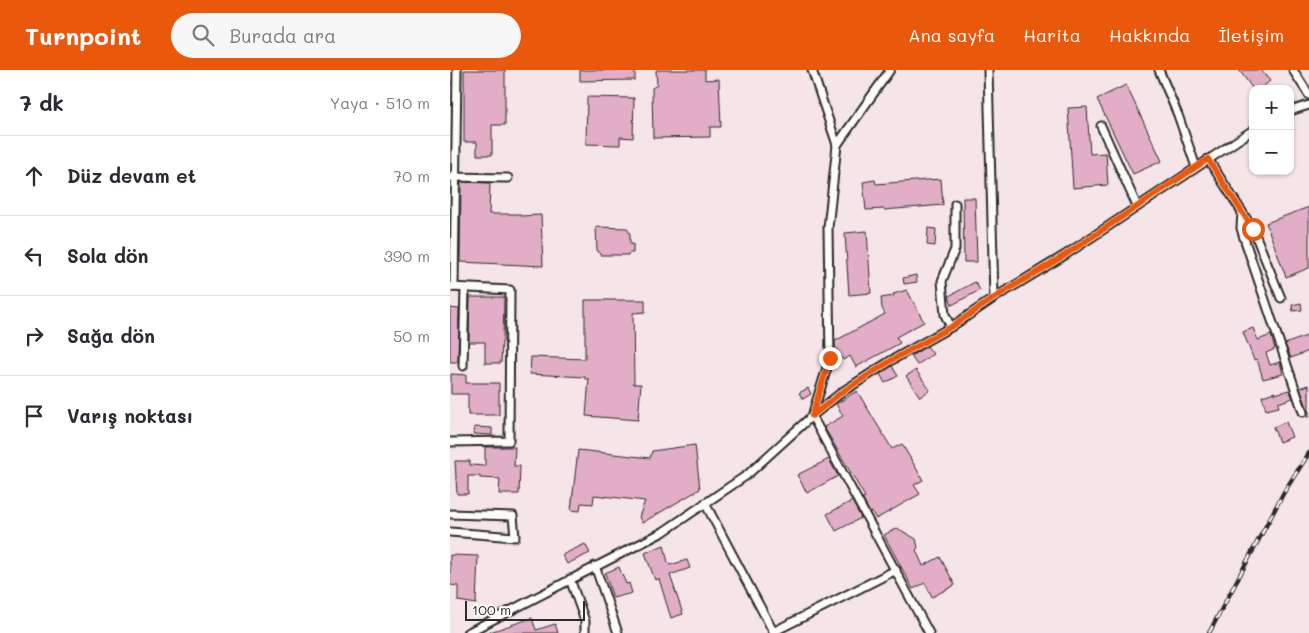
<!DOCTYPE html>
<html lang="tr">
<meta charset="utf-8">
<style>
:root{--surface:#fff;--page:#f7f7f7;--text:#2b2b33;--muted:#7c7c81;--line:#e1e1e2;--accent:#ea580c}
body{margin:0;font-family:Mali,sans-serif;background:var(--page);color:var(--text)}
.controls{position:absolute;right:15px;top:15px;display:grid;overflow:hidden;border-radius:10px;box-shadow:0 1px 4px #0004}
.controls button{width:45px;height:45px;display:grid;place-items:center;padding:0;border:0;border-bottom:1px solid var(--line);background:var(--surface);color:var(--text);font:25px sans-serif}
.scale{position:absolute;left:15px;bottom:12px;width:120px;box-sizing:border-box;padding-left:5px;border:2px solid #2b2b2b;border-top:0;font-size:14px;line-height:18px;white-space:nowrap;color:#2b2b2b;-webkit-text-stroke:4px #fdfcf7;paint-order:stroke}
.stop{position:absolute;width:15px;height:15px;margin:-11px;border:4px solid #ea580c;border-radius:50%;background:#fff}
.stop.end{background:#ea580c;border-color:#fff;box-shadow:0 1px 5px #0008}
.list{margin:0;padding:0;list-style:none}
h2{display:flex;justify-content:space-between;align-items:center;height:65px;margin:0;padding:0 20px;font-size:21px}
h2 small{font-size:16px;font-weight:400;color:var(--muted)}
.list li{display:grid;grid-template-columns:32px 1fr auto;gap:15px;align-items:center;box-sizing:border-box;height:80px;padding:0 20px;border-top:1px solid var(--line)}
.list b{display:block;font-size:19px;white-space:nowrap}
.list em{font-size:16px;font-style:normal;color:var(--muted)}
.icon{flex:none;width:28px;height:28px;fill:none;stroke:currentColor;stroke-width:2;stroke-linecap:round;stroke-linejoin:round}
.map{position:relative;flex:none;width:859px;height:563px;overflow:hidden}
header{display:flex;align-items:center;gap:30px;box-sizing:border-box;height:70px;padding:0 25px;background:var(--accent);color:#fff}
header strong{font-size:24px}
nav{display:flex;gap:28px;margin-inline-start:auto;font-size:18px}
.search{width:350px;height:45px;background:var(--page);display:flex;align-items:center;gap:12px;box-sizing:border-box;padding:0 18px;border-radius:28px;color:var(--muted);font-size:19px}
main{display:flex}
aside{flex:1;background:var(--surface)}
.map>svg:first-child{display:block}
.building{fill:#e2adc6;stroke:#2b2b2b}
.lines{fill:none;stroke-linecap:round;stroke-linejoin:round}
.street-casing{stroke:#2b2b2b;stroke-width:11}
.street{stroke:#fdfcf7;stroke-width:7}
.rail-casing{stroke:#2b2b2b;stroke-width:4.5}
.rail{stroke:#fdfcf7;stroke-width:2.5;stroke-dasharray:8;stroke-linecap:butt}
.route{stroke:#ea580c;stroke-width:6}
</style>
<header>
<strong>Turnpoint</strong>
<div class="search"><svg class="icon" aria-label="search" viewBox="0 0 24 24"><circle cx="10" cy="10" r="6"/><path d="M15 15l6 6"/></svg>Burada ara</div>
<nav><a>Ana sayfa</a><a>Harita</a><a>Hakkında</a><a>İletişim</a></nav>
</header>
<main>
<aside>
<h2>7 dk<small>Yaya · 510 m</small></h2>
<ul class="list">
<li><svg class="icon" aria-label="ahead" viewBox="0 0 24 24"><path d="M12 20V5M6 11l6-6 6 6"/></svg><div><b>Düz devam et</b></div><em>70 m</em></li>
<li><svg class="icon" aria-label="left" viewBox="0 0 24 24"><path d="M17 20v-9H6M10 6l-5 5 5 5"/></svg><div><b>Sola dön</b></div><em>390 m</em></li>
<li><svg class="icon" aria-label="right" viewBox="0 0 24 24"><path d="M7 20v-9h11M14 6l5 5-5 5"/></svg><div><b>Sağa dön</b></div><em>50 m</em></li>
<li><svg class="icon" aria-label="arrive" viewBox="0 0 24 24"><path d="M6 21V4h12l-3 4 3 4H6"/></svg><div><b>Varış noktası</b></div></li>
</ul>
</aside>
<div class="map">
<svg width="859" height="563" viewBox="0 0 859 563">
<rect width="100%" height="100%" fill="#f5e4e8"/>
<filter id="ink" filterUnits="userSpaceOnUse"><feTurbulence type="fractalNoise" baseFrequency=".02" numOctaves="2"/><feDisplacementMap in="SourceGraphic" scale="10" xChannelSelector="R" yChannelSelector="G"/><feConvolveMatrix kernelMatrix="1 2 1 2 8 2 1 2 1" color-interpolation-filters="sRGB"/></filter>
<g filter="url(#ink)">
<g class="building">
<path d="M14,0h41v55h-13v30h-15v-13h-13z"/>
<path d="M130,0h55v10l-55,1z"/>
<path d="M206,0h49v10l14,-1 2,48h-11v10l-57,1 -1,-50 5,-3z"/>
<path d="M789,0h22l9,11 -10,8h-7z"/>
<path d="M676,15l36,76 -29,13 -36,-75z"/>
<path d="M137,27l47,1 -1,40 -13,-1v8l-34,-1z"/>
<path d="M637,37l3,47 16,-1 2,32 -35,3 -5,-80z"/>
<path d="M491,109l2,26 -59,5v-1l-18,1 -3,-28 12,-2 1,4z"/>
<path d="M11,112l29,1 -1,31h31v2l21,-1 2,51 -83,-4z"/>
<path d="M513,128h12l2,64h-13z"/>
<path d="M859,137v61l-23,9 -20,-54z"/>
<path d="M146,157l31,1 3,6v10h3v9h-4l-1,2h-27l-4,-5z"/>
<path d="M478,158l8,1 -1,17 -8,-1z"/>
<path d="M417,161l4,62 -22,2 -4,-62z"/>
<path d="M466,205l1,7 -13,2 -1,-6z"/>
<path d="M525,212l5,8 -28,15 -3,-9z"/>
<path d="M457,220l17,32 -28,15 4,6 -44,24 -6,-11 -7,4 -8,-14v-5l50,-27 -3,-6 -1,-10 13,-2 -1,-2z"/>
<path d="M20,227h34l-1,45h-1l-1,21h-16v-21h-16z"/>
<path d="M135,230h60v12l-12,1 1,71h7l-3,36 -52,-4 3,-37h-4v-2l-55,-3 1,-17 54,2z"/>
<path d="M851,233l1,7 -9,1 -1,-6z"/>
<path d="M0,238l9,1 -1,53h-8z"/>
<path d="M803,258l5,12 13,-5 4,14 -9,4 4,12 10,-3 3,12 -20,5 -6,-20 -3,1 -11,-28z"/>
<path d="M859,265v16l-18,7 -6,-14z"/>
<path d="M477,276l6,8 -16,11 -6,-9z"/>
<path d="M442,296l6,10 -13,7 -5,-9z"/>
<path d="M466,300l14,20 -10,7 -14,-21z"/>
<path d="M1,304l15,1v8h33v32h-31v-21h-17z"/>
<path d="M859,315v32h-2l1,-7 -8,-22z"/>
<path d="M358,318l3,6 -8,5 -4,-6z"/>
<path d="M839,320l4,8 -15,5 1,4 -13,3 -4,-14 13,-4v2z"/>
<path d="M407,321l35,58 10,-5 21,36 -9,5 6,9 -44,25 -4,-7 -2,1 -8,-15 3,-1 -41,-70 19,-11 -7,-12z"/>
<path d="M836,352l6,15 -13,5 -6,-15z"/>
<path d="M24,357l18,1v7l-19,-1z"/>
<path d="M245,375l5,44 -58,34 -3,-6 6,-16 -51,-6 -1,9 -12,-1 -1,8 -9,-1 7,-60 72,8 2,-7z"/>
<path d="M35,377h30l-1,19h6l-1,28h-20l1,-15 -20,-1v-2h-12v18h-11l-2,-33h15v4l15,1z"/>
<path d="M379,389l9,17 -31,17 -10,-18z"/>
<path d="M402,431l9,17 -25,13 -9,-17z"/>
<path d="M447,458l19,11 2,9 -2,2 7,16 17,-9 15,28 -23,12 -7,-14 -12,6 -29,-54z"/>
<path d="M135,474l5,9 -23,11 -5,-9z"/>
<path d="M214,475l4,18 2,2 17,-5 3,8 -20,7 13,39 -12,4 -12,-39 -4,1 -10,-27z"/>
<path d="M0,485l28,1 -2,48 -18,-3v-15l-8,-1z"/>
<path d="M169,497l7,17 3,-1 3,10 -19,5 -8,-25z"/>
<path d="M82,548l4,12 19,-6 3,9h-68v-1z"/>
</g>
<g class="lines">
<g class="street-casing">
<g id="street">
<path d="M362,0l25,75"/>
<path d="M440,0l-53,75 -9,83 2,130 -18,58 117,217"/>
<path d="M538,0l6,228"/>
<path d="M709,0l19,45 18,52"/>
<path d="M843,0l16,25"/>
<path d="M840,41l19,-6"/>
<path d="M651,56l36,80"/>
<path d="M758,89l45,70 28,69"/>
<path d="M0,107l58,1"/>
<path d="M792,142l-1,16 3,10 59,174"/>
<path d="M0,217l60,3 -1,151 -59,1"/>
<path d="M4,217l3,-217"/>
<path d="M501,257l-6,-12 -3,-34 13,-32v-45"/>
<path d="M13,296l2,-78"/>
<path d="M255,433l69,130"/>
<path d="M0,444l63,2 2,21 -65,-5"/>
<path d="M145,496l23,67"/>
<path d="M120,509l15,42v12"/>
<path d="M323,562l123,-62"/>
<path d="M17,563l196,-101 84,-57 65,-59 30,-24 50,-32 59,-33 43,-29 71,-43 188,-125"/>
</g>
</g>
<use href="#street" class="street"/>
<g class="rail-casing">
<path id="rail" d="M759,563l75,-141 25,-39"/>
</g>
<use href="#rail" class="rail"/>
</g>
</g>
<g class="lines" filter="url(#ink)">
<path class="route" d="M380,288l-18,58 30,-24 50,-32 59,-33 43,-29 71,-43 143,-96 45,70"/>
</g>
</svg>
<div class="controls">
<button>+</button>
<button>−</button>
</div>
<div class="scale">100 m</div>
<div class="stop" style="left:803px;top:159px"></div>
<div class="stop end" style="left:380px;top:288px"></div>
</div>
</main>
